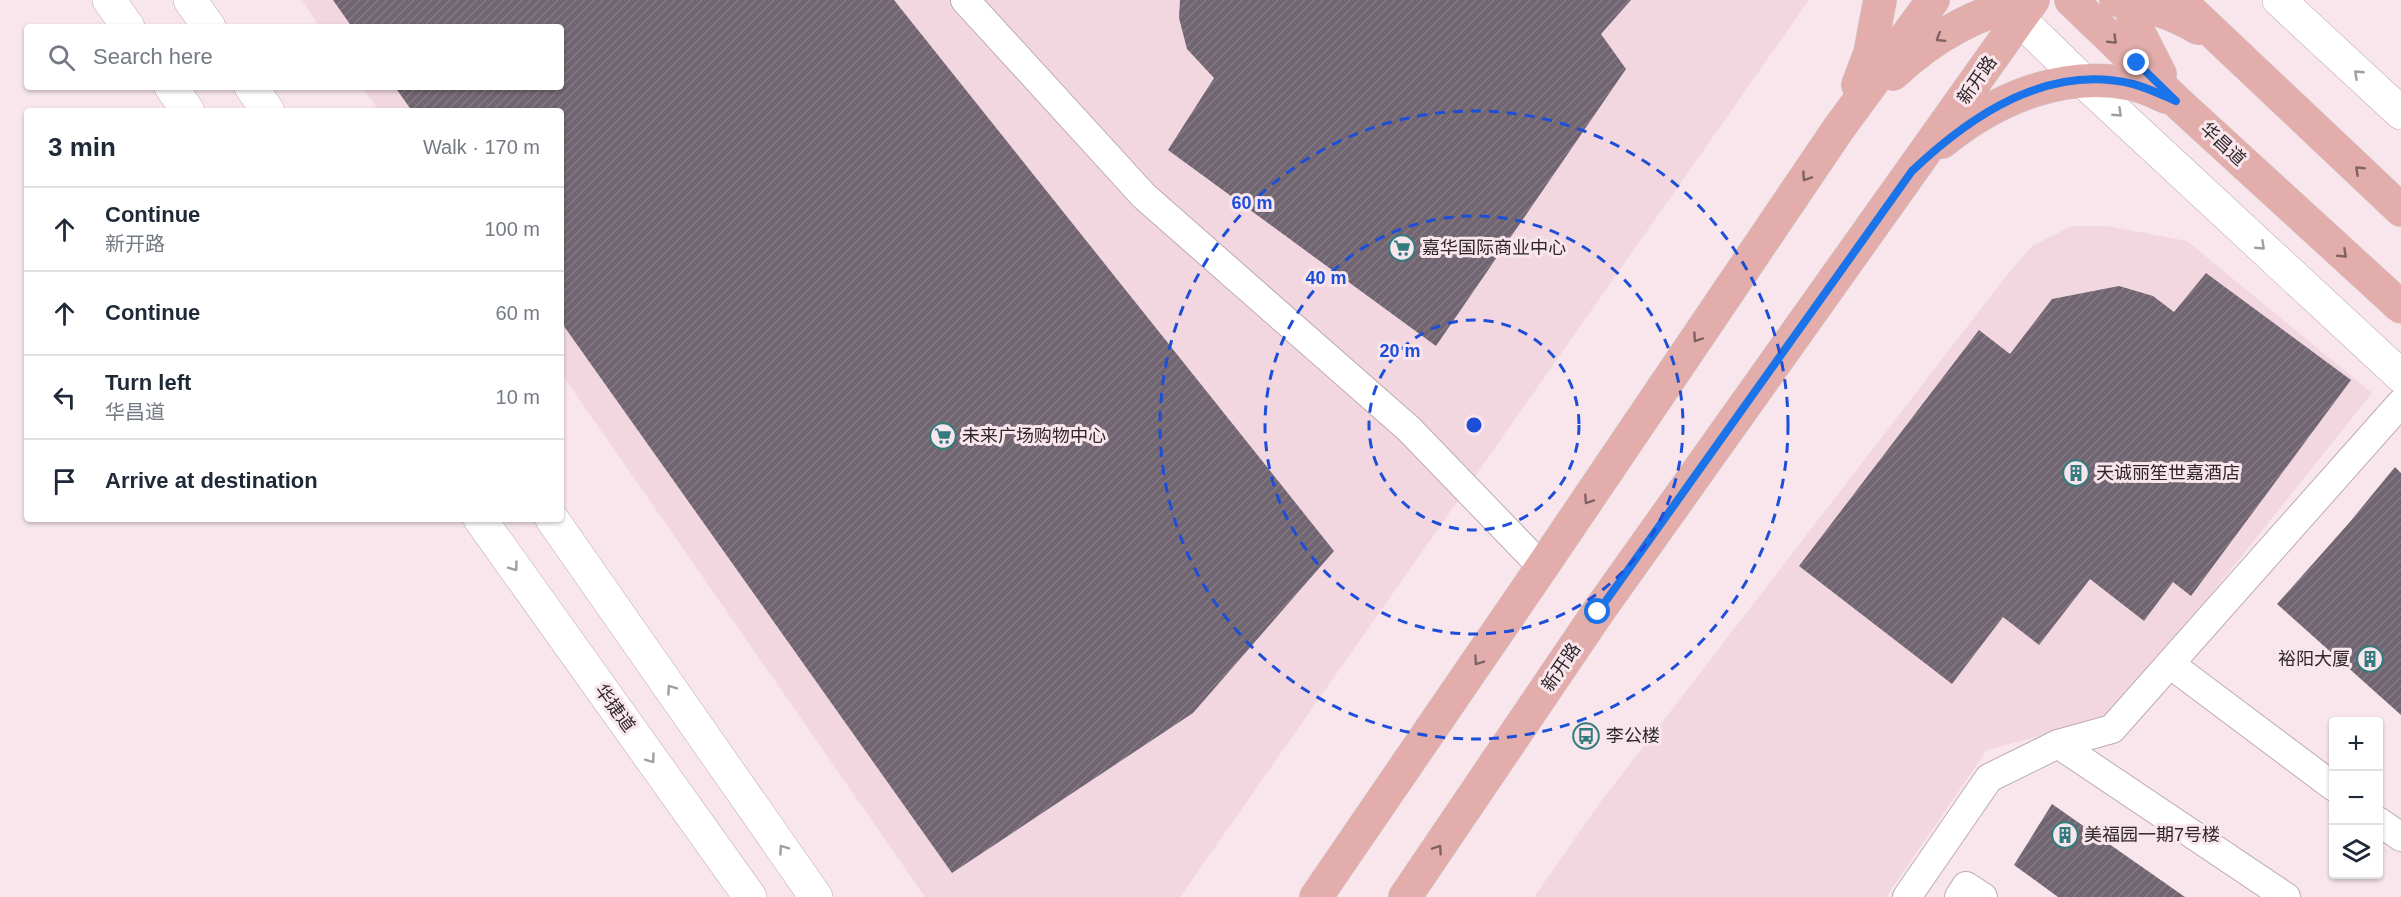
<!DOCTYPE html>
<meta charset="utf-8">
<style>
:root{--surface:#fff;--page:#f2f2f3;--text:#1f2937;--muted:#747a83;--line:#e0e1e3}
body{margin:0;font-family:Arial,"Noto Sans SC",sans-serif;background:var(--page);color:var(--text)}
.controls{position:absolute;right:18px;bottom:18px;display:grid;overflow:hidden;border-radius:6px;box-shadow:0 2px 4px #0004}
.controls button{width:54px;height:54px;display:grid;place-items:center;padding:0;border:0;border-bottom:2px solid var(--line);background:var(--surface);color:var(--text);font:30px sans-serif}
.stop{position:absolute;width:18px;height:18px;margin:-14px;border:4px solid #1a73e8;border-radius:50%;background:#fff}
.stop.end{background:#1a73e8;border-color:#fff;box-shadow:0 2px 6px #0008}
.list{margin:0;padding:0;list-style:none}
h2{display:flex;justify-content:space-between;align-items:center;height:78px;margin:0;padding:0 24px;font-size:26px}
h2 small{font-size:20px;font-weight:400;color:var(--muted)}
.list li{display:grid;grid-template-columns:39px 1fr auto;gap:18px;align-items:center;box-sizing:border-box;height:84px;padding:0 24px;border-top:2px solid var(--line)}
.list b{display:block;font-size:22px;white-space:nowrap}
.list p{margin:0;font-size:20px;white-space:nowrap;color:var(--muted)}
.list em{font-size:20px;font-style:normal;color:var(--muted)}
.icon{flex:none;width:33px;height:33px;fill:none;stroke:currentColor;stroke-width:2;stroke-linecap:round;stroke-linejoin:round}
.map{position:relative;flex:none;width:2401px;height:897px;overflow:hidden}
.search{position:absolute;background:var(--surface);box-shadow:0 2px 4px #0004;left:24px;top:24px;width:540px;height:66px;display:flex;align-items:center;gap:15px;box-sizing:border-box;padding:0 21px;border-radius:6px;color:var(--muted);font-size:22px}
.panel{position:absolute;background:var(--surface);box-shadow:0 2px 4px #0004;left:24px;top:108px;width:540px;height:414px;border-radius:6px}
.map>svg:first-child{display:block}
.built{fill:#f2d7e1}
.building{fill:url(#building-hatch)}
.lines{fill:none;stroke-linecap:round;stroke-linejoin:round}
.street-casing{stroke:#bdabb2;stroke-width:30}
.secondary-casing{stroke:#bdabb2;stroke-width:34}
.primary-casing{stroke:#cdcbcc;stroke-width:34}
.street{stroke:#fff;stroke-width:28}
.secondary{stroke:#fff;stroke-width:33}
.primary{stroke:#e2adaa;stroke-width:33}
.primary-bridge-casing{stroke:#cdcbcc;stroke-width:34;stroke-linecap:butt}
.primary-bridge{stroke:#e2adaa;stroke-width:33}
.oneway{stroke:#7f6363}
.oneway2{stroke:#a19e9f}
.route{stroke:#1a73e8;stroke-width:8}
.ring{fill:none;stroke:#1d4ed8;stroke-width:3;stroke-dasharray:10 8}
.labels{text-anchor:middle;dominant-baseline:central;stroke-width:6;stroke-linejoin:round;paint-order:stroke}
.street-label{font-size:18px;fill:#2e2729;stroke:#f9e6ed}
.poi-label{font-size:18px;fill:#2e2729;stroke:#f9e6ed;text-anchor:start}
.centre{fill:#1d4ed8;stroke:#f9e6ed;stroke-width:3}
.ring-label{font-size:18px;text-anchor:middle;font-weight:bold;fill:#1d4ed8;stroke:#f9e6ed;stroke-width:6;stroke-linejoin:round;paint-order:stroke}
</style>
<div class="map">
<svg width="2401" height="897" viewBox="0 0 2401 897">
<defs>
<pattern id="building-hatch" width="6" height="6" patternUnits="userSpaceOnUse" patternTransform="scale(1.5)"><rect width="6" height="6" fill="#706571"/><path d="M-1 1l2-2M0 6l6-6M5 7l2-2" fill="none" stroke="#847b84"/></pattern>
</defs>
<rect width="100%" height="100%" fill="#f9e6ed"/>
<g class="built">
<path d="M302,0h1507l-629,897h-255l-364,-524v-262h-182l-17,-24h199v-60h-241z"/>
<path d="M2072,226h35l80,15 185,152 -258,323 -127,34 -101,147h-352l65,-93 404,-524 29,-34z"/>
</g>
<g class="building">
<path d="M333,0h561l440,551 -141,162 -241,160 -391,-551v-211h-149l-17,-24h166v-60h-209z"/>
<path d="M1180,0h451l-30,34 25,35 -190,277 -268,-196 46,-72 -27,-29 -8,-31z"/>
<path d="M2206,273l145,107 -160,216 -18,-14 -29,39 -54,-42 -51,66 -36,-28 -51,67 -153,-118 180,-236 31,24 42,-55 67,-13 34,10 21,16z"/>
<path d="M2395,467l6,6v242l-124,-111 72,-81z"/>
<path d="M2052,804l133,93h-127l-44,-32z"/>
</g>
<g class="lines">
<g class="street-casing">
<g id="street">
<path d="M965,0l179,196 265,233 133,138"/>
<path d="M2170,664l164,123"/>
<path d="M2058,744l228,153"/>
<path d="M2378,821l23,16"/>
<path d="M1907,897l82,-119 69,-34 54,-15 289,-326"/>
<path d="M1959,897l7,-11 17,11"/>
</g>
</g>
<g class="secondary-casing">
<g id="secondary">
<path d="M109,0l19,27"/>
<path d="M190,0l19,27"/>
<path d="M2000,0l82,80 319,296"/>
<path d="M2279,0l122,113"/>
<path d="M171,87l17,24"/>
<path d="M251,87l17,24"/>
<path d="M480,519l270,378"/>
<path d="M552,519l264,378"/>
</g>
</g>
<g class="primary-casing">
<g id="primary">
<path d="M2071,0l105,101 201,184"/>
<path d="M2116,0c30,4 56,13 82,28"/>
<path d="M2128,0l10,31 22,43"/>
<path d="M2179,0l222,210"/>
<path d="M1893,74c40,-38 85,-63 139,-74"/>
<path d="M1858,85l12,-32 10,-53"/>
<path d="M1942,142c53,-43 120,-72 189,-58 12,2 24,8 35,13"/>
<path d="M1316,897l226,-330 297,-439 94,-128"/>
<path d="M1405,897l193,-285 435,-612"/>
</g>
</g>
<use href="#street" class="street"/>
<use href="#secondary" class="secondary"/>
<use href="#primary" class="primary"/>
<g class="primary-bridge-casing">
<path id="primary-bridge" d="M2377,285l24,22"/>
</g>
<use href="#primary-bridge" class="primary-bridge"/>
</g>
<defs><path id="oneway-chevron" d="M-2-3.5L2.5 0L-2 3.5" fill="none" stroke-width="1.6" stroke-linecap="round" stroke-linejoin="round" transform="scale(1.5)"/></defs>
<g class="oneway">
<use href="#oneway-chevron" transform="translate(1940 38) rotate(148)"/>
<use href="#oneway-chevron" transform="translate(2113 40) rotate(44)"/>
<use href="#oneway-chevron" transform="translate(2359 170) rotate(-137)"/>
<use href="#oneway-chevron" transform="translate(1806 177) rotate(124)"/>
<use href="#oneway-chevron" transform="translate(2343 254) rotate(43)"/>
<use href="#oneway-chevron" transform="translate(1697 338) rotate(124)"/>
<use href="#oneway-chevron" transform="translate(1588 500) rotate(124)"/>
<use href="#oneway-chevron" transform="translate(1478 661) rotate(125)"/>
<use href="#oneway-chevron" transform="translate(1438 849) rotate(-56)"/>
</g>
<g class="oneway2">
<use href="#oneway-chevron" transform="translate(2358 74) rotate(-137)"/>
<use href="#oneway-chevron" transform="translate(2118 113) rotate(43)"/>
<use href="#oneway-chevron" transform="translate(2261 246) rotate(43)"/>
<use href="#oneway-chevron" transform="translate(514 567) rotate(54)"/>
<use href="#oneway-chevron" transform="translate(671 689) rotate(-125)"/>
<use href="#oneway-chevron" transform="translate(651 759) rotate(54)"/>
<use href="#oneway-chevron" transform="translate(783 849) rotate(-125)"/>
</g>
<g class="lines">
<path class="route" d="M1598,612l314,-441c59,-56 136,-108 221,-87 15,4 29,11 43,17l-39,-38"/>
</g>
<g class="ring">
<circle cx="1474" cy="425" r="105"/>
<circle cx="1474" cy="425" r="209"/>
<circle cx="1474" cy="425" r="314"/>
</g>
<defs>
<g id="supermarket-ring" transform="scale(1.35)"><circle r="9.5" fill="#f9e6ed" stroke="#327c7e" stroke-width="1.5"/><path d="M-6-5.5h2.5l.6 2H6L4.5 2H-2.5L-4.4-4H-6ZM-1.5 3.2a1.3 1.3 0 1 0 .1 0ZM3 3.2a1.3 1.3 0 1 0 .1 0Z" fill="#327c7e"/></g>
<g id="building-ring" transform="scale(1.35)"><circle r="9.5" fill="#f9e6ed" stroke="#327c7e" stroke-width="1.5"/><path d="M-4-6H4V6H1V3H-1V6H-4ZM-2.5-4.3h1.7v1.8h-1.7ZM.8-4.3h1.7v1.8H.8ZM-2.5-1h1.7V.8h-1.7ZM.8-1h1.7V.8H.8Z" fill="#327c7e"/></g>
<g id="bus-ring" transform="scale(1.35)"><circle r="9.5" fill="#f9e6ed" stroke="#327c7e" stroke-width="1.5"/><path d="M-5-6H5V4H4V6H2V4H-2V6H-4V4H-5ZM-3.5-4V0h7V-4ZM-3.5 1.2v1.5H-2V1.2ZM2 1.2v1.5H3.5V1.2Z" fill="#327c7e"/></g>
</defs>
<g fill-rule="evenodd">
<use href="#supermarket-ring" x="1402" y="248"/>
<use href="#supermarket-ring" x="943" y="436"/>
<use href="#building-ring" x="2076" y="473"/>
<use href="#building-ring" x="2370" y="659"/>
<use href="#bus-ring" x="1586" y="736"/>
<use href="#building-ring" x="2065" y="835"/>
</g>
<g class="labels">
<g class="street-label">
<text transform="translate(1977 80) rotate(-55)">新开路</text>
<text transform="translate(2223 144) rotate(43)">华昌道</text>
<text transform="translate(1561 667) rotate(-56)">新开路</text>
<text transform="translate(615 708) rotate(54)">华捷道</text>
</g>
<g class="poi-label">
<text x="1422" y="248">嘉华国际商业中心</text>
<text x="962" y="436">未来广场购物中心</text>
<text x="2096" y="473">天诚丽笙世嘉酒店</text>
<text x="2350" y="659" text-anchor="end">裕阳大厦</text>
<text x="1606" y="736">李公楼</text>
<text x="2084" y="835">美福园一期7号楼</text>
</g>
</g>
<circle cx="1474" cy="425" r="9" class="centre"/>
<g class="ring-label">
<text x="1252" y="209">60 m</text>
<text x="1326" y="284">40 m</text>
<text x="1400" y="357">20 m</text>
</g>
</svg>
<div class="controls">
<button>+</button>
<button>−</button>
<button><svg class="icon" aria-label="layers" viewBox="0 0 24 24"><path d="M12 4l9 5-9 5-9-5zM3 14l9 5 9-5"/></svg></button>
</div>
<div class="stop" style="left:1598px;top:612px"></div>
<div class="stop end" style="left:2137px;top:63px"></div>
<div class="search"><svg class="icon" aria-label="search" viewBox="0 0 24 24"><circle cx="10" cy="10" r="6"/><path d="M15 15l6 6"/></svg>Search here</div>
<section class="panel">
<h2>3 min<small>Walk · 170 m</small></h2>
<ul class="list">
<li><svg class="icon" aria-label="ahead" viewBox="0 0 24 24"><path d="M12 20V5M6 11l6-6 6 6"/></svg><div><b>Continue</b><p>新开路</p></div><em>100 m</em></li>
<li><svg class="icon" aria-label="ahead" viewBox="0 0 24 24"><path d="M12 20V5M6 11l6-6 6 6"/></svg><div><b>Continue</b></div><em>60 m</em></li>
<li><svg class="icon" aria-label="left" viewBox="0 0 24 24"><path d="M17 20v-9H6M10 6l-5 5 5 5"/></svg><div><b>Turn left</b><p>华昌道</p></div><em>10 m</em></li>
<li><svg class="icon" aria-label="arrive" viewBox="0 0 24 24"><path d="M6 21V4h12l-3 4 3 4H6"/></svg><div><b>Arrive at destination</b></div></li>
</ul>
</section>
</div>
